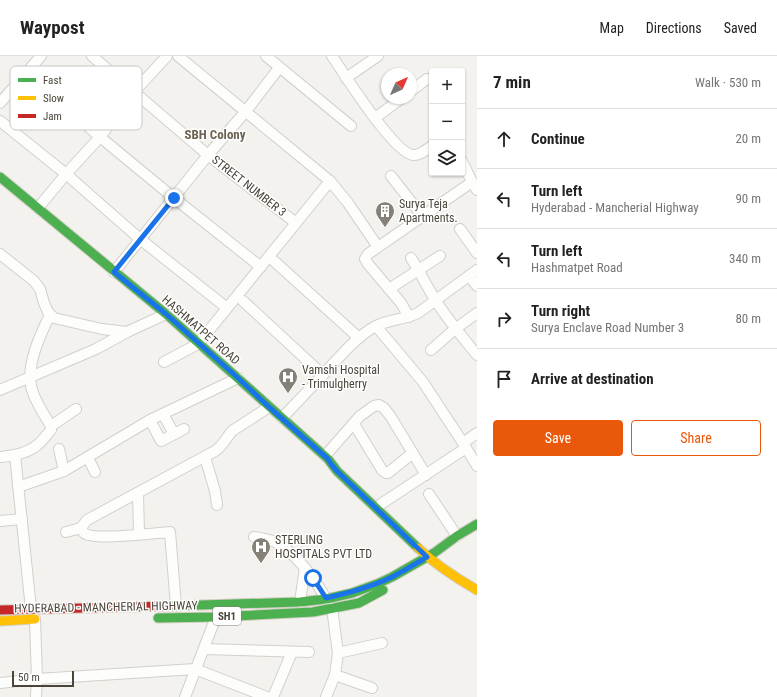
<!DOCTYPE html>
<meta charset="utf-8">
<style>
:root{--surface:#fff;--page:#f6f6f6;--text:#222;--muted:#767676;--line:#e0e0e0;--accent:#ea580c}
body{margin:0;font-family:"Roboto Condensed",sans-serif;background:var(--page);color:var(--text)}
.controls{position:absolute;right:12px;top:12px;display:grid;overflow:hidden;border-radius:4px;box-shadow:0 1px 3px #0004}
.controls button{width:36px;height:36px;display:grid;place-items:center;padding:0;border:0;border-bottom:1px solid var(--line);background:var(--surface);color:var(--text);font:20px sans-serif}
.compass{position:absolute;left:381px;top:12px;width:36px;height:36px;border-radius:50%;background:var(--surface);box-shadow:0 1px 3px #0004;rotate:45deg}
.scale{position:absolute;left:12px;bottom:10px;width:62px;box-sizing:border-box;padding-left:4px;border:2px solid #4b4439;border-top:0;font-size:11px;line-height:14px;white-space:nowrap;color:#4b4439;-webkit-text-stroke:3px #fff;paint-order:stroke}
.stop{position:absolute;width:12px;height:12px;margin:-9px;border:3px solid #1a73e8;border-radius:50%;background:#fff}
.stop.end{background:#1a73e8;border-color:#fff;box-shadow:0 1px 4px #0008}
.list{margin:0;padding:0;list-style:none}
h2{display:flex;justify-content:space-between;align-items:center;height:52px;margin:0;padding:0 16px;font-size:17px}
h2 small{font-size:13px;font-weight:400;color:var(--muted)}
.list li{display:grid;grid-template-columns:26px 1fr auto;gap:12px;align-items:center;box-sizing:border-box;height:60px;padding:0 16px;border-top:1px solid var(--line)}
.list b{display:block;font-size:15px;white-space:nowrap}
.list p{margin:0;font-size:13px;white-space:nowrap;color:var(--muted)}
.list em{font-size:13px;font-style:normal;color:var(--muted)}
.actions{display:flex;gap:8px;padding:12px 16px}
.actions a{flex:1;padding:9px 0;border:1px solid var(--accent);border-radius:4px;text-align:center;font-size:14px;color:var(--accent)}
.actions .main{background:var(--accent);color:#fff}
.icon{flex:none;width:22px;height:22px;fill:none;stroke:currentColor;stroke-width:2;stroke-linecap:round;stroke-linejoin:round}
.map{position:relative;flex:none;width:477px;height:641px;overflow:hidden}
header{display:flex;align-items:center;gap:24px;box-sizing:border-box;height:56px;padding:0 20px;background:var(--surface);border-bottom:1px solid var(--line)}
header strong{font-size:19px}
nav{display:flex;gap:22px;margin-inline-start:auto;font-size:14px}
main{display:flex}
aside{flex:1;background:var(--surface)}
.map>svg:first-child{display:block}
.lines{fill:none;stroke-linecap:round;stroke-linejoin:round}
.street-casing{stroke:#d2d0cb;stroke-width:12}
.fast-casing{stroke:#d3cfc5;stroke-width:11}
.slow-casing{stroke:#d3cfc5;stroke-width:11}
.jam-casing{stroke:#d3cfc5;stroke-width:11}
.street{stroke:#fdfdfc;stroke-width:10}
.fast{stroke:#4caf50;stroke-width:9}
.slow{stroke:#ffc107;stroke-width:9}
.jam{stroke:#c62828;stroke-width:9}
.route{stroke:#1a73e8;stroke-width:5}
.labels{text-anchor:middle;dominant-baseline:central;stroke-width:3;stroke-linejoin:round;paint-order:stroke}
.shield{fill:#fff;stroke:#817c74;stroke-width:1}
.shield-label{font-size:11px;font-weight:bold;fill:#4b4439}
.street-label{font-size:12px;fill:#4b4439;stroke:#fff}
.poi-label{font-size:12px;fill:#4b4439;stroke:#fff;text-anchor:start}
.neighbourhood-label{font-size:13px;font-weight:bold;fill:#6e6250;stroke:#fff}
.key{fill:#fff;stroke:#c9c7c4;stroke-width:1}
.key-label{font-size:11px;fill:#4b4439}
</style>
<header>
<strong>Waypost</strong>
<nav><a>Map</a><a>Directions</a><a>Saved</a></nav>
</header>
<main>
<div class="map">
<svg width="477" height="641" viewBox="0 0 477 641">
<rect width="100%" height="100%" fill="#f4f2ee"/>
<g class="lines">
<g class="street-casing">
<g id="street">
<path d="M92,0l116,99 88,68"/>
<path d="M178,0l152,125 18,22 30,44"/>
<path d="M266,0l85,70"/>
<path d="M332,0c12,18 62,97 81,99 6,1 14,-6 19,-9"/>
<path d="M27,17l73,64 74,61 87,69"/>
<path d="M346,22l32,-22"/>
<path d="M411,35l16,-12"/>
<path d="M0,47l41,-47"/>
<path d="M375,62l27,-20"/>
<path d="M0,65l66,53 74,65 87,69"/>
<path d="M462,105l10,21 5,8"/>
<path d="M391,120l32,41"/>
<path d="M38,152l28,-34 34,-37 34,-45 33,-36"/>
<path d="M460,173l17,24"/>
<path d="M0,198l34,27 6,8 4,14 4,9 6,6 48,11 25,3 39,-18"/>
<path d="M411,202c9,14 16,29 25,43 12,19 27,37 41,54"/>
<path d="M274,205l85,77"/>
<path d="M114,216l94,-117 38,-44 33,-43"/>
<path d="M469,220l8,10"/>
<path d="M389,233l51,-33"/>
<path d="M243,245l80,74"/>
<path d="M50,259c-10,20 -25,52 -18,75 4,13 12,25 19,36"/>
<path d="M409,261l-8,-14 -33,-39 -3,-5 3,-5 104,-72"/>
<path d="M376,270l47,56 40,61"/>
<path d="M431,294l24,-21 22,-16"/>
<path d="M164,306l34,-18 132,-163"/>
<path d="M0,334l96,-41 31,-17"/>
<path d="M163,358l11,20"/>
<path d="M282,362c16,-17 33,-34 49,-52 13,-14 26,-29 43,-39 14,-8 30,-7 44,-14l59,-43"/>
<path d="M150,364l11,21 23,-12"/>
<path d="M354,368l28,46 4,3h2l21,-17"/>
<path d="M477,377l-14,10 14,23"/>
<path d="M59,393l5,22"/>
<path d="M15,399l16,154"/>
<path d="M325,400l35,-40 14,-10 5,-1 5,3 7,9 35,58"/>
<path d="M0,401c12,-1 26,-3 36,-11 6,-4 10,-11 15,-16v-4l25,-17"/>
<path d="M205,401l10,34 2,14"/>
<path d="M88,402l7,14"/>
<path d="M18,431l46,-16 86,-51 88,-42"/>
<path d="M138,437l1,41"/>
<path d="M429,438l28,42"/>
<path d="M381,448l85,-56"/>
<path d="M0,465l22,-2"/>
<path d="M66,476l15,-4"/>
<path d="M254,481c7,1 14,2 21,5 19,9 41,38 51,57"/>
<path d="M300,546l5,-34"/>
<path d="M176,550l-6,-74c-15,1 -77,9 -86,1 -1,-1 -3,-4 -3,-5l6,-8 128,-69c8,-5 11,-13 17,-20l37,-24"/>
<path d="M35,563l2,60 -1,18"/>
<path d="M204,593l105,3"/>
<path d="M338,597l44,-10"/>
<path d="M335,619l37,13"/>
<path d="M0,627l37,-4 158,-10 72,28"/>
<path d="M185,641l31,-80"/>
<path d="M273,641l19,-45"/>
<path d="M326,641l9,-22 3,-22 -6,-45"/>
</g>
</g>
<g class="fast-casing">
<g id="fast">
<path d="M0,121l166,137 162,145 9,12 81,77"/>
<path d="M169,550l131,-4 26,-3 26,-6 25,-9 15,-7 42,-24 23,-17 20,-12"/>
<path d="M158,562l58,-1 97,-5 46,-9 24,-13"/>
</g>
</g>
<g class="slow-casing">
<g id="slow">
<path d="M418,492c18,17 38,30 59,42"/>
<path d="M0,565l35,-2"/>
</g>
</g>
<g class="jam-casing">
<path id="jam" d="M0,554l169,-4"/>
</g>
<use href="#street" class="street"/>
<use href="#fast" class="fast"/>
<use href="#slow" class="slow"/>
<use href="#jam" class="jam"/>
</g>
<g class="lines">
<path class="route" d="M174,142l-60,74 52,42 72,64 31,29 59,52 3,5 6,7 90,86c-12,7 -23,14 -35,20 -21,10 -43,16 -66,21l-13,-20"/>
</g>
<defs>
<g id="building-pin" transform="scale(1)"><path d="M0 17L-7.5 6A9.5 9.5 0 1 1 7.5 6Z" fill="#868178" stroke="#fff"/><path d="M-4-6H4V6H1V3H-1V6H-4ZM-2.5-4.3h1.7v1.8h-1.7ZM.8-4.3h1.7v1.8H.8ZM-2.5-1h1.7V.8h-1.7ZM.8-1h1.7V.8H.8Z" fill="#fff"/></g>
<g id="hospital-pin" transform="scale(1)"><path d="M0 17L-7.5 6A9.5 9.5 0 1 1 7.5 6Z" fill="#868178" stroke="#fff"/><path d="M-5-5h3v3.5h4V-5h3V5h-3V1.5h-4V5h-3Z" fill="#fff"/></g>
</defs>
<g fill-rule="evenodd">
<use href="#building-pin" x="385" y="155"/>
<use href="#hospital-pin" x="288" y="321"/>
<use href="#hospital-pin" x="261" y="491"/>
</g>
<g class="labels">
<rect class="shield" x="213" y="551" width="28" height="18" rx="3"/>
<g class="shield-label">
<text x="227" y="560">SH1</text>
</g>
<g class="street-label">
<text transform="translate(249 130) rotate(38)">STREET NUMBER 3</text>
<text transform="translate(201 274) rotate(41)">HASHMATPET ROAD</text>
<text transform="translate(106 551) rotate(-1)">HYDERABAD - MANCHERIAL HIGHWAY</text>
</g>
<g class="poi-label">
<text x="399" y="148">Surya Teja<tspan x="399" dy="14">Apartments.</tspan></text>
<text x="302" y="314">Vamshi Hospital<tspan x="302" dy="14">- Trimulgherry</tspan></text>
<text x="275" y="484">STERLING<tspan x="275" dy="14">HOSPITALS PVT LTD</tspan></text>
</g>
<g class="neighbourhood-label">
<text x="215" y="78">SBH Colony</text>
</g>
</g>
<rect x="10" y="10" width="132" height="64" rx="6" class="key"/>
<rect x="18" y="22" width="18" height="4" fill="#4caf50"/>
<rect x="18" y="40" width="18" height="4" fill="#ffc107"/>
<rect x="18" y="58" width="18" height="4" fill="#c62828"/>
<g class="key-label">
<text x="43" y="28">Fast</text>
<text x="43" y="46">Slow</text>
<text x="43" y="64">Jam</text>
</g>
</svg>
<div class="controls">
<button>+</button>
<button>−</button>
<button><svg class="icon" aria-label="layers" viewBox="0 0 24 24"><path d="M12 4l9 5-9 5-9-5zM3 14l9 5 9-5"/></svg></button>
</div>
<svg class="compass" viewBox="-18 -18 36 36"><path d="M0-13l5 13h-10z" fill="#e53935"/><path d="M0 13l5-13h-10z" fill="#767676"/></svg>
<div class="scale">50 m</div>
<div class="stop" style="left:313px;top:522px"></div>
<div class="stop end" style="left:174px;top:142px"></div>
</div>
<aside>
<h2>7 min<small>Walk · 530 m</small></h2>
<ul class="list">
<li><svg class="icon" aria-label="ahead" viewBox="0 0 24 24"><path d="M12 20V5M6 11l6-6 6 6"/></svg><div><b>Continue</b></div><em>20 m</em></li>
<li><svg class="icon" aria-label="left" viewBox="0 0 24 24"><path d="M17 20v-9H6M10 6l-5 5 5 5"/></svg><div><b>Turn left</b><p>Hyderabad - Mancherial Highway</p></div><em>90 m</em></li>
<li><svg class="icon" aria-label="left" viewBox="0 0 24 24"><path d="M17 20v-9H6M10 6l-5 5 5 5"/></svg><div><b>Turn left</b><p>Hashmatpet Road</p></div><em>340 m</em></li>
<li><svg class="icon" aria-label="right" viewBox="0 0 24 24"><path d="M7 20v-9h11M14 6l5 5-5 5"/></svg><div><b>Turn right</b><p>Surya Enclave Road Number 3</p></div><em>80 m</em></li>
<li><svg class="icon" aria-label="arrive" viewBox="0 0 24 24"><path d="M6 21V4h12l-3 4 3 4H6"/></svg><div><b>Arrive at destination</b></div></li>
</ul>
<div class="actions"><a class="main">Save</a><a>Share</a></div>
</aside>
</main>
